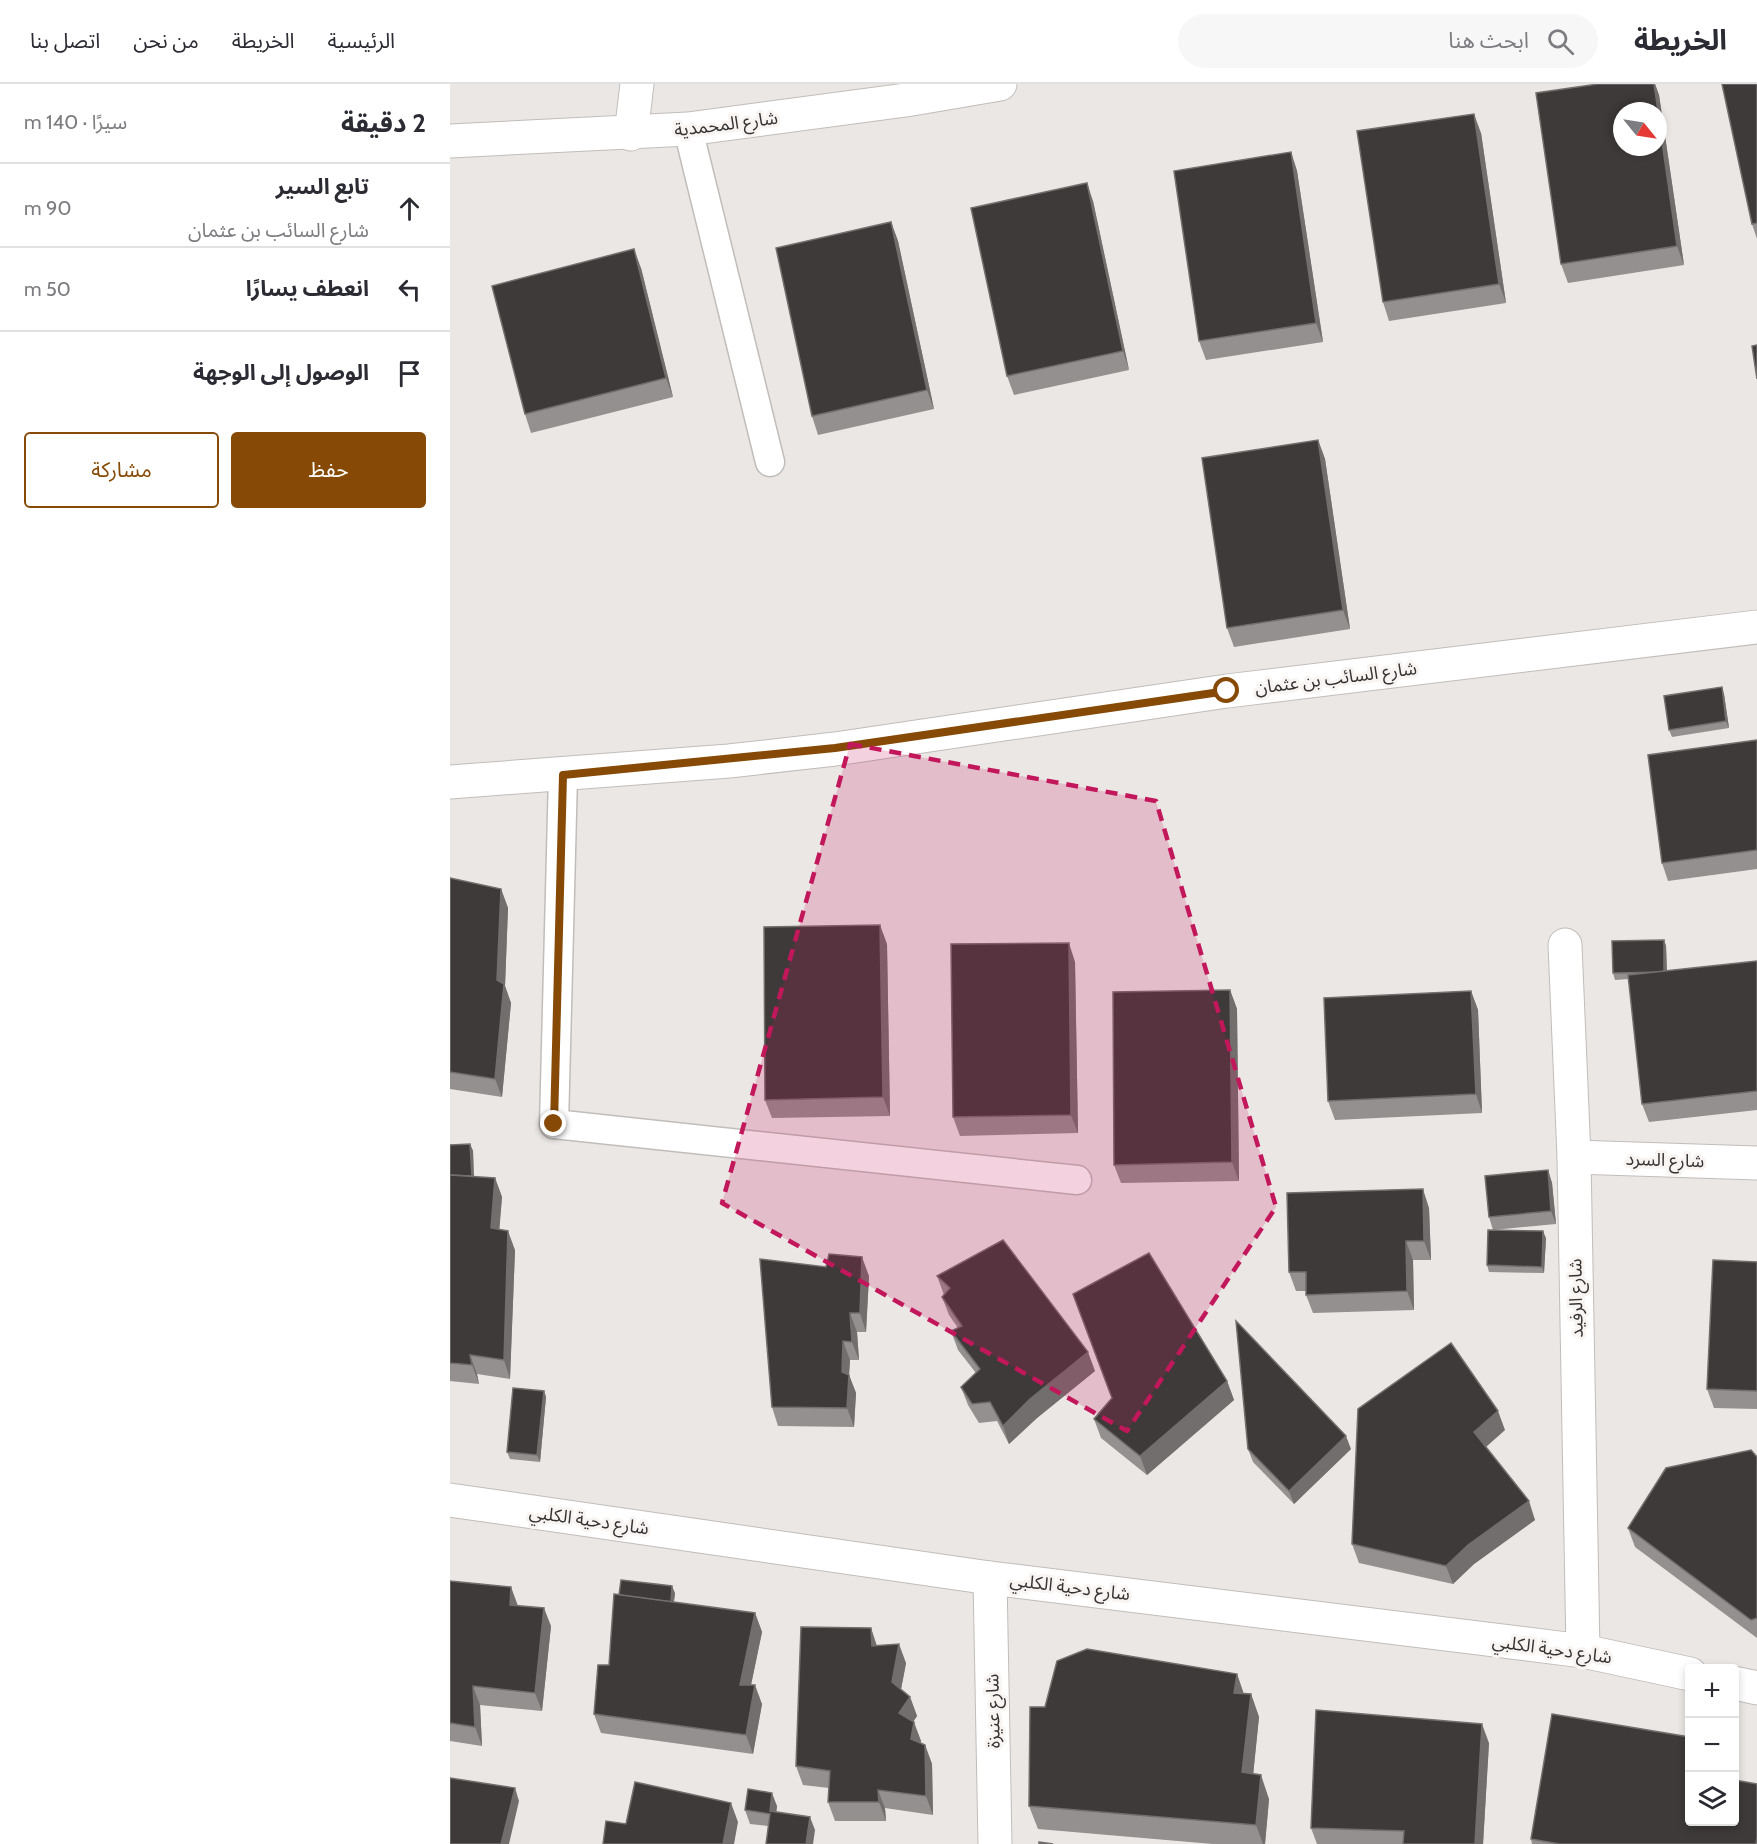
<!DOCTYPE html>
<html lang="ar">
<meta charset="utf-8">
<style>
:root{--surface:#fff;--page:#f7f7f7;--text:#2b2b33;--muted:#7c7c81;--line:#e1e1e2;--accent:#864a06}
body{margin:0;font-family:Cabin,"Noto Sans Arabic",sans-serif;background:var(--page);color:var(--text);direction:rtl}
.controls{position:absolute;right:18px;bottom:18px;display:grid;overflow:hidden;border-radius:6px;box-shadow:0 3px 9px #0003}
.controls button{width:54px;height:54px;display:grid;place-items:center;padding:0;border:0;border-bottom:2px solid var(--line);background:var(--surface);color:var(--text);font:30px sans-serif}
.compass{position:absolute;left:1163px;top:18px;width:54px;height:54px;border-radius:50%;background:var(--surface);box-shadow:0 3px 9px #0003;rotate:120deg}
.stop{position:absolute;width:18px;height:18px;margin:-14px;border:4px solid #864a06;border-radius:50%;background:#fff}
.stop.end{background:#864a06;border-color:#fff;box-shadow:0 2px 6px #0008}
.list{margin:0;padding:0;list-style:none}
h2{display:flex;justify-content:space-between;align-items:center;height:78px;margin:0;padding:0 24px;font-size:26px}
h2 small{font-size:20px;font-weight:400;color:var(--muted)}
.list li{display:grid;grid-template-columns:39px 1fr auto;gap:18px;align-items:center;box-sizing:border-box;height:84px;padding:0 24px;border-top:2px solid var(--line)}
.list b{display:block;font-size:22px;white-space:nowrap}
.list p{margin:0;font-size:20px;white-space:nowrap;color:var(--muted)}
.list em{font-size:20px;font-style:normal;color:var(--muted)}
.actions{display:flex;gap:12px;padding:18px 24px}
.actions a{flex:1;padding:14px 0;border:2px solid var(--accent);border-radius:6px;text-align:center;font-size:21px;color:var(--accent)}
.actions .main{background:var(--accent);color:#fff}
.icon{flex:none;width:33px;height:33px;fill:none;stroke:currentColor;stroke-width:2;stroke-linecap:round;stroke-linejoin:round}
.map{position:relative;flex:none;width:1307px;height:1760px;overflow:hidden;direction:ltr}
header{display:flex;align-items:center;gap:36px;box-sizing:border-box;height:84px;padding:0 30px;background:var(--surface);border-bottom:2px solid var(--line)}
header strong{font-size:28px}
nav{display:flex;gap:33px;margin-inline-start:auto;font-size:21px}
.search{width:420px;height:54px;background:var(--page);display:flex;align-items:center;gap:15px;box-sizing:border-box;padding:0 21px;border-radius:33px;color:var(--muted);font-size:22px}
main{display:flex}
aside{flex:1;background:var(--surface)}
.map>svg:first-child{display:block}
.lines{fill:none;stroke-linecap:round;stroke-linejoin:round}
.lane-casing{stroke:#c1bdbb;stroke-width:31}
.street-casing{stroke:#c1bdbb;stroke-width:35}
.secondary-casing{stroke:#c1bdbb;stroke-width:35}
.lane{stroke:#fff;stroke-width:28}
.street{stroke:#fff;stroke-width:33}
.secondary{stroke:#fff;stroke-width:33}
.wall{fill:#94908f}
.shaded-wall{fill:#716e6d}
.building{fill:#3d3a39;stroke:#716e6d;stroke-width:1.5}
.route{stroke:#864a06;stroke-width:8}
.marked{fill:#c2185b;fill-opacity:0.2;stroke:#c2185b;stroke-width:4.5;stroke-dasharray:12 8;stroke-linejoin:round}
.labels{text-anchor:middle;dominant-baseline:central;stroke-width:6;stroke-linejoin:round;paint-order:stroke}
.street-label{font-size:18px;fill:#353433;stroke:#f8f4f2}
</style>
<header>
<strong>الخريطة</strong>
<div class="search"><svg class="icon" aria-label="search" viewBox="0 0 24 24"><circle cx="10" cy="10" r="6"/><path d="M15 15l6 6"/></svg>ابحث هنا</div>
<nav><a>الرئيسية</a><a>الخريطة</a><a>من نحن</a><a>اتصل بنا</a></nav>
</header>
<main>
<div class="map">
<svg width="1307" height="1760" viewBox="0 0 1307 1760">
<rect width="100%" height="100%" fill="#ebe7e5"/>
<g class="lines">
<g class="lane-casing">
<g id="lane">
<path d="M238,45l82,333"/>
<path d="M113,691l-9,349 523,56"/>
</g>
</g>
<g class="street-casing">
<g id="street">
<path d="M181,50l6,-50"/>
<path d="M0,698l279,-21 106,-12 392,-58 530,-64"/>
<path d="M1115,861l9,212 9,494"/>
<path d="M1124,1073l183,6"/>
<path d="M0,1416l540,78 593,73 107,23"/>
<path d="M540,1494l5,266"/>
<path d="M1284,1599l23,5"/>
</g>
</g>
<g class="secondary-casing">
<path id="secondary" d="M0,57l238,-12 218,-29 94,-16"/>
</g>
<use href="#lane" class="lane"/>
<use href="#street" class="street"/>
<use href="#secondary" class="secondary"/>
</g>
<g class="wall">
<path d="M1148,0h57l4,11 25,170 -116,18 -7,-19z"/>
<path d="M1307,0v155l-5,-15z"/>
<path d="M1031,49l25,170 -117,18 -6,-19z"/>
<path d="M841,68l6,19 26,171 -117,18 -7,-19z"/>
<path d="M643,117l36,169 -115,25 -7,-19z"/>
<path d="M441,138l7,19 36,168 -116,26 -6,-19z"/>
<path d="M191,184l32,129 -142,36 -6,-19z"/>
<path d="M868,356l7,19 25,170 -116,18 -7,-19z"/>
<path d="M1274,610l5,34 -57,9 -3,-7z"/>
<path d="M1307,656v129l-89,12 -6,-18z"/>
<path d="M0,794l51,11 7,19 -3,78 6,17 -9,94 -52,-8z"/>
<path d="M1214,856l2,6 1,25 90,-10v149l-108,12 -7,-18 -13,-125 -14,1 -2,-7z"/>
<path d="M437,860l3,172 -118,2 -7,-18z"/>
<path d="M625,878l3,171 -118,3 -7,-19z"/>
<path d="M780,906l7,19 2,172 -118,2 -7,-18z"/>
<path d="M1021,907l7,19 4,103 -147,7 -7,-19z"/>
<path d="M20,1060l3,7 1,26 21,1 7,19 -3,32 16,21 -5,129 -33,-5 2,10 -29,-3v-236z"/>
<path d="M1098,1086l4,13 4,41 -63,6 -4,-13z"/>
<path d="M979,1124l2,52h-18l1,50 -101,3 -7,-18v-4h-10l-7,-19z"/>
<path d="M1096,1154l-2,35 -55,-1 -2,-7z"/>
<path d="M1307,1178v147l-43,-1 -7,-19z"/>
<path d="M419,1192l-3,56h-9l2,28h-9l-1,15 7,18 -2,34 -76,-1 -6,-19z"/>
<path d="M487,1192l158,95 -58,47 -28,26 -12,-23 -18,2 -11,-18 -7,-18 15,-14 -18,-23 -7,-19 7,-3 -9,-13 -7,-18 2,-2z"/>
<path d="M777,1297l7,19 -87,75 -46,-37 -7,-19 18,-21z"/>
<path d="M94,1307l2,6 -6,65 -30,-3 -3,-7z"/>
<path d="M1055,1346l-19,17 49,73 -61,44 -21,20 -94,-21 -7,-19z"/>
<path d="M798,1365h103l-57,55 -41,-42z"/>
<path d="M1307,1373v181l-122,-91 -7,-19z"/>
<path d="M0,1497l67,24 34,21 -9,85 -62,-6 2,41 -32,-5z"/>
<path d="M225,1509l-1,9 81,11 7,19 -11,53 11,19 -9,50 -152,-21 -7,-19 15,-49 10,-70z"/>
<path d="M421,1544l6,18 29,17 -5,26 9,8 7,19 -4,6 8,19 -1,2 5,2 7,19 1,51 -48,-7 1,13h-51l-7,-19 1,-14 -26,-3 -7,-19z"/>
<path d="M787,1590l7,20h7l8,23 -6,57 16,25 -4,45h-52l-175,-15 -9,-23 16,-99z"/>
<path d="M1039,1659l-6,101h-166l-6,-16z"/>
<path d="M327,1722l-1,6 39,18 -47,-4 -18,-2 -5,-14z"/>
<path d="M1081,1755l226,5h-225z"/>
</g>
<g class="shaded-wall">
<path d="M1204,0h1l4,11 25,170 -7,-19z"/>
<path d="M1024,30l7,19 25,170 -7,-19z"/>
<path d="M841,68l6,19 26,171 -7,-19z"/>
<path d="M637,99l6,18 36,169 -6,-19z"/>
<path d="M441,138l7,19 36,168 -7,-19z"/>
<path d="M184,165l7,19 32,129 -7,-19z"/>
<path d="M868,356l7,19 25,170 -7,-19z"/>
<path d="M1272,603l2,7 5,34 -3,-7z"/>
<path d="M51,805l7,19 -3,78 6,17 -9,94 -7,-18 2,-99z"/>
<path d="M430,841l7,19 3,172 -7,-19z"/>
<path d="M1214,856l2,6 1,32 -3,-6z"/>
<path d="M619,859l6,19 3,171 -7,-18z"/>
<path d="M780,906l7,19 2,172 -7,-19z"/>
<path d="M1021,907l7,19 4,103 -6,-19z"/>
<path d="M20,1060l3,7 1,31 -2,-6z"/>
<path d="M1098,1086l4,13 4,41 -5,-13z"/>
<path d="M45,1094l7,19 -4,49 -7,-18z"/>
<path d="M973,1105l6,19 2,52 -7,-19z"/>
<path d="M58,1147l7,19 -5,129 -6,-19z"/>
<path d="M1093,1147l3,7 -2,35 -2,-6z"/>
<path d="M956,1157l7,19 1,50 -7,-19z"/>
<path d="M412,1173l7,19 -3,56 -6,-19z"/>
<path d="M400,1229l7,19 2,28 -7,-18z"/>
<path d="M393,1257l7,19 -1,15 7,18 -2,34 -7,-19 -5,-36z"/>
<path d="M638,1268l7,19 -58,47 -28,26 -6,-18 27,-27z"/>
<path d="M20,1271l7,19 2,10 -7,-19z"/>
<path d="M777,1297l7,19 -87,75 -7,-19z"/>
<path d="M94,1307l2,6 -6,65 -3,-7z"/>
<path d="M1048,1327l7,19 -24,21 -7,-19z"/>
<path d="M896,1352l5,13 -57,55 -5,-13z"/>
<path d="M1079,1417l6,19 -61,44 -21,20 -7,-18 22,-21z"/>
<path d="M222,1502l3,7 -3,23 -2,-7z"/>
<path d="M61,1503l7,19 -8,-1z"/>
<path d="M94,1524l7,18 -9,85 -7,-18z"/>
<path d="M305,1529l7,19 -15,72 -7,-19z"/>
<path d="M421,1544l6,19 -5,-1z"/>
<path d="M449,1560l7,19 -7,37 -7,-18z"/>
<path d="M787,1590l8,24 -11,-5z"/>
<path d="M305,1601l7,19 -9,50 -7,-19z"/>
<path d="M23,1602l7,19 2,41 -7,-19z"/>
<path d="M801,1610l8,23 -8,79 -9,-24z"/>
<path d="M460,1613l7,19 -11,16 -7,-19z"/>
<path d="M464,1638l7,19 -3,17 -7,-19z"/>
<path d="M1032,1640l7,19 -6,101h-8z"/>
<path d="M475,1661l7,19 1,51 -7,-19z"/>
<path d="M811,1691l8,24 -4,45h-2l-7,-19z"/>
<path d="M65,1704l4,13 -10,43h-8z"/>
<path d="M428,1706l7,18 1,13 -7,-19z"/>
<path d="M322,1709l5,13 -2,18 -5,-13z"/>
<path d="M281,1719l7,19 -4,22h-11z"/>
<path d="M360,1733l5,13 -2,14h-7z"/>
</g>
<g class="building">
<path d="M1148,0h56l4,27h-36v36h36v-33l19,132 -116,18 -25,-171z"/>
<path d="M1272,0h35v139l-5,1z"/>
<path d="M1024,30l25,170 -116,18 -26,-171z"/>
<path d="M841,68l25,171 -117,18 -25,-170z"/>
<path d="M637,99l36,168 -116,25 -36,-168z"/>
<path d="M441,138l36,168 -115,26 -36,-168z"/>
<path d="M184,165l32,129 -141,36 -33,-128z"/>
<path d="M1307,261v34l-5,-33z"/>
<path d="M868,356l25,170 -116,18 -25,-170z"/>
<path d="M1272,603l4,34 -57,9 -5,-34z"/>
<path d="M1307,656v110l-95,13 -14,-108z"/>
<path d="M0,794l51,11 -4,91 7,4 -9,95 -45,-7z"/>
<path d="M430,841l3,172 -118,3 -1,-173z"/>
<path d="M1214,856v32l-51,1 -1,-32z"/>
<path d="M619,859l2,172 -118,2 -2,-173z"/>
<path d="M1307,877v130l-115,13 -14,-129z"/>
<path d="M780,906l2,172 -118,3 -1,-173z"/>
<path d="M1021,907l5,103 -148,7 -4,-103z"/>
<path d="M20,1060l2,32 -22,-1v-30z"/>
<path d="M1098,1086l3,41 -62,6 -4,-41z"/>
<path d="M0,1091l45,3 -4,50 17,3 -4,129 -34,-5 2,10 -22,-2z"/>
<path d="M973,1105l1,52h-18l1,50 -101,4v-23h-17l-2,-79z"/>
<path d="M1038,1146l55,1 -1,36 -55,-2z"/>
<path d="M553,1156l85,112 -58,47 -27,27 -13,-24 -18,2 -11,-17 19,-18 -29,-38 11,-5 -20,-29 8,-9 -13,-12z"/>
<path d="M699,1169l78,128 -87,75 -46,-37 18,-21 -39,-104z"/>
<path d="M379,1170l33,3 -2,56h-10l2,29 -9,-1 -1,31 7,3 -2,33 -75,-1 -12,-148 66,8z"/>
<path d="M1263,1176l44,2v129l-50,-2z"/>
<path d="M786,1237l110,115 -57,55 -41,-42z"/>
<path d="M1001,1259l47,68 -24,21 55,69 -61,44 -22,21 -94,-22 6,-135z"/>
<path d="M63,1304l31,3 -7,64 -30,-3z"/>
<path d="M1301,1366l6,7v161l-6,2 -123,-92 38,-60z"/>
<path d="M171,1496l51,6 -1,16 -52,-7z"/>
<path d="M0,1497l61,6 -1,18 34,3 -9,85 -62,-7 2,41 -25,-4z"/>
<path d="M164,1510l141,19 -15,72h15l-9,50 -152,-21 4,-49h11z"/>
<path d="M351,1543l70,1 1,18 27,-2 -7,38 18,15 -11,16 15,9 -3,17 14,6 1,51 -48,-6 1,12h-51l2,-31 -34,-5z"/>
<path d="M637,1565l150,25 -3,19 17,1 -9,78 19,3 -5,50 -227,-19 1,-99h15l12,-46z"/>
<path d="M866,1626l166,14 -7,120h-72l1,-13 -93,-3z"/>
<path d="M1102,1630l137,23v84h45v-41l23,4v53l-1,7h-196l-29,-5z"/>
<path d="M0,1694l65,10 -14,56h-51z"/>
<path d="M185,1698l96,21 -8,41h-120l3,-23 20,3z"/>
<path d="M298,1705l24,4 -2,18 40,6 -4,27h-40l4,-30 -25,-4z"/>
<path d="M589,1758l14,2h-14z"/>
</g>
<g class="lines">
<path class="route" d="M104,1040l9,-349 272,-27 392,-57"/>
</g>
<path class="marked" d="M400,660l306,57 120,406 -149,224 -405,-228z"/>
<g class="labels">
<g class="street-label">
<text transform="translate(276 40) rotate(-7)">شارع المحمدية</text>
<text transform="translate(886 594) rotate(-7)">شارع السائب بن عثمان</text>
<text transform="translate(1215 1076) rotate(2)">شارع السرد</text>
<text transform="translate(1126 1214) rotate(-91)">شارع الرفيد</text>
<text transform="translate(139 1436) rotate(8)">شارع دحية الكلبي</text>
<text transform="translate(620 1503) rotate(7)">شارع دحية الكلبي</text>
<text transform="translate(1102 1565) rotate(8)">شارع دحية الكلبي</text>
<text transform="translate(543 1627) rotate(-91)">شارع عنيزة</text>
</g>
</g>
</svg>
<div class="controls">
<button>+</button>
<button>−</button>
<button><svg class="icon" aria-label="layers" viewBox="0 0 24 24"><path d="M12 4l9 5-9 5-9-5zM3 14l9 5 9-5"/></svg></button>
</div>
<svg class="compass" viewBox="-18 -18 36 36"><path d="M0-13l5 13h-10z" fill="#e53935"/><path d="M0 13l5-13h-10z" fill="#7c7c81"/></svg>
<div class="stop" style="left:777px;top:607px"></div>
<div class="stop end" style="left:104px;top:1040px"></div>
</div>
<aside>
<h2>2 دقيقة<small>سيرًا · 140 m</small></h2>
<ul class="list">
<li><svg class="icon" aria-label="ahead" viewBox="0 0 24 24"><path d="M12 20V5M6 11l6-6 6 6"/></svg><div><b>تابع السير</b><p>شارع السائب بن عثمان</p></div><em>90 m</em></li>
<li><svg class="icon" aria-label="left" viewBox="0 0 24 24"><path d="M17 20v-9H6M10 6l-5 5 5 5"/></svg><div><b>انعطف يسارًا</b></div><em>50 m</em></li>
<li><svg class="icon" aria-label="arrive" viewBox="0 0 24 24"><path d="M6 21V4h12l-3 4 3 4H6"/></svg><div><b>الوصول إلى الوجهة</b></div></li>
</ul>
<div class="actions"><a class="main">حفظ</a><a>مشاركة</a></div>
</aside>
</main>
